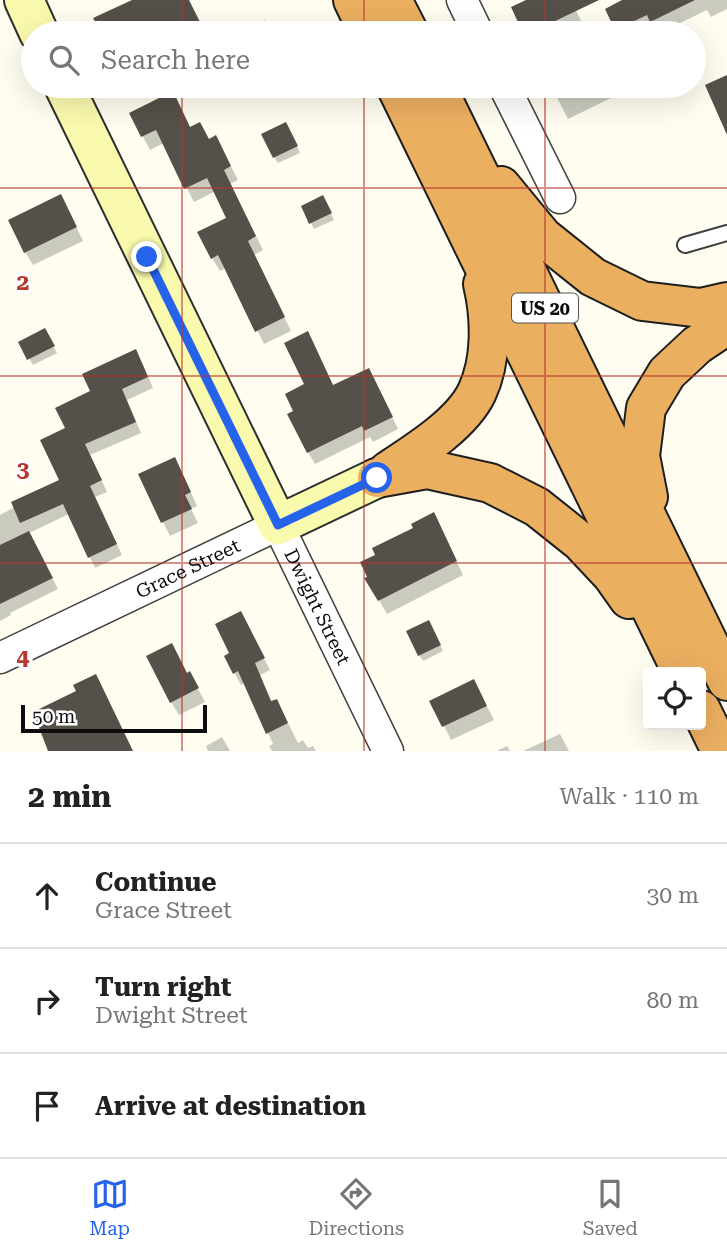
<!DOCTYPE html>
<meta charset="utf-8">
<style>
:root{--surface:#fff;--page:#f2f2f2;--text:#222;--muted:#767676;--line:#e0e0e0;--accent:#2563eb}
body{margin:0;font-family:"Roboto Serif",serif;background:var(--page);color:var(--text)}
.controls{position:absolute;right:21px;bottom:21px;display:grid;overflow:hidden;border-radius:7px;box-shadow:0 7px 28px #0002}
.controls button{width:63px;height:63px;display:grid;place-items:center;padding:0;border:0;border-bottom:2px solid var(--line);background:var(--surface);color:var(--text);font:35px sans-serif}
.scale{position:absolute;left:21px;bottom:18px;width:186px;box-sizing:border-box;padding-left:7px;border:4px solid #0d0d0d;border-top:0;font-size:19px;line-height:24px;white-space:nowrap;color:#0d0d0d;-webkit-text-stroke:5px #fff;paint-order:stroke}
.stop{position:absolute;width:21px;height:21px;margin:-16px;border:5px solid #2563eb;border-radius:50%;background:#fff}
.stop.end{background:#2563eb;border-color:#fff;box-shadow:0 2px 7px #0008}
.list{margin:0;padding:0;list-style:none}
h2{display:flex;justify-content:space-between;align-items:center;height:91px;margin:0;padding:0 28px;font-size:30px}
h2 small{font-size:23px;font-weight:400;color:var(--muted)}
.list li{display:grid;grid-template-columns:46px 1fr auto;gap:21px;align-items:center;box-sizing:border-box;height:105px;padding:0 28px;border-top:2px solid var(--line)}
.list b{display:block;font-size:26px;white-space:nowrap}
.list p{margin:0;font-size:23px;white-space:nowrap;color:var(--muted)}
.list em{font-size:23px;font-style:normal;color:var(--muted)}
.icon{flex:none;width:38px;height:38px;fill:none;stroke:currentColor;stroke-width:2;stroke-linecap:round;stroke-linejoin:round}
.map{position:relative;flex:none;width:727px;height:751px;overflow:hidden}
.search{position:absolute;background:var(--surface);box-shadow:0 7px 28px #0002;left:21px;right:21px;top:21px;height:77px;display:flex;align-items:center;gap:18px;box-sizing:border-box;padding:0 24px;border-radius:38px;color:var(--muted);font-size:26px}
.sheet{height:406px;background:var(--surface)}
nav{display:flex;justify-content:space-around;align-items:center;box-sizing:border-box;height:98px;border-top:2px solid var(--line);background:var(--surface);font-size:19px;color:var(--muted)}
nav a{display:grid;justify-items:center;gap:4px}
nav .on{color:var(--accent)}
.map>svg:first-child{display:block}
.shadow{fill:#0003}
.building{fill:#55504a}
.lines{fill:none;stroke-linecap:round;stroke-linejoin:round}
.lane-casing{stroke:#404040;stroke-width:18}
.street-casing{stroke:#404040;stroke-width:33}
.secondary-casing{stroke:#2f2f2f;stroke-width:42}
.highway-casing{stroke:#1e1e1e;stroke-width:42}
.lane{stroke:#fff;stroke-width:14}
.street{stroke:#fff;stroke-width:30}
.secondary{stroke:#fafaae;stroke-width:38}
.highway{stroke:#ebaf60;stroke-width:38}
.route{stroke:#2563eb;stroke-width:9}
.grid{fill:none;stroke:#b5372e;stroke-width:2;stroke-opacity:0.55}
.labels{text-anchor:middle;dominant-baseline:central;stroke-width:7;stroke-linejoin:round;paint-order:stroke}
.shield{fill:#fff;stroke:#565656;stroke-width:2}
.shield-label{font-size:18px;font-weight:bold;fill:#0d0d0d}
.street-label{font-size:19px;fill:#0d0d0d;stroke:#fff}
.grid-label{font-size:23px;text-anchor:middle;font-weight:bold;fill:#b5372e;stroke:#fff;stroke-width:7;stroke-linejoin:round;paint-order:stroke}
</style>
<div class="map">
<svg width="727" height="751" viewBox="0 0 727 751">
<rect width="100%" height="100%" fill="#fefdef"/>
<g class="shadow">
<path d="M144,0h44l17,33h-103l-6,-14z"/>
<path d="M527,0h44l12,25 -18,8h-40l-12,-25z"/>
<path d="M627,0h100v9l-16,8 -4,-7 -48,23 -4,-7 -15,7h-21l-12,-23z"/>
<path d="M265,20l7,13h-23l-2,-4z"/>
<path d="M551,86h56l6,11 -45,22z"/>
<path d="M131,114l59,15 33,22 15,29 -8,4 33,66 -9,5 37,76 -27,13 -38,-76 -6,3 -8,-13 16,-39 -14,-27 -20,10 -30,-59 -14,7z"/>
<path d="M289,130l11,23 -22,10 -4,-6z"/>
<path d="M326,204l8,16 -20,9 -3,-6z"/>
<path d="M68,210l15,31 -50,24 -8,-13z"/>
<path d="M45,330l12,23 -24,12 -12,-22z"/>
<path d="M142,362l11,26 -26,12 14,33 -51,22 17,37 -12,5 27,58 -27,13 -26,-54 -40,19 29,56 -48,24 1,2 -11,6v-106l61,-34 7,-52 24,-37z"/>
<path d="M375,382l23,47 -25,13 -3,-5 -55,27 -7,-12 -12,-40 10,-27 27,2z"/>
<path d="M182,473l15,33 -6,3 7,14 -28,13 -30,-61z"/>
<path d="M441,528l22,47 -76,39 -20,-35 10,-23z"/>
<path d="M247,625l23,45 -10,5 12,28 11,10 15,30 5,-3 5,8 5,-2 3,5h-44l-3,-5 4,-2 -28,-61 -4,2 -15,-28 6,-3z"/>
<path d="M432,628l11,23 -20,10 -4,-6z"/>
<path d="M187,675l10,12 8,15 -26,13 -8,-13z"/>
<path d="M474,681l20,39 -43,20 -19,-39z"/>
<path d="M560,734l9,17h-46z"/>
<path d="M222,737l8,14h-22l-2,-5z"/>
<path d="M507,746l3,5h-13z"/>
</g>
<g class="building">
<path d="M132,0h57l12,24 -19,9h-81l-8,-15z"/>
<path d="M526,0h73l-69,33h-7l-12,-26z"/>
<path d="M622,0h73l-45,22 -3,-7 -32,15 -10,-21z"/>
<path d="M727,75v60l-22,-50z"/>
<path d="M173,91l17,36 10,-5 9,17 7,-4 15,31 -7,4 32,66 -8,5 37,76 -30,15 -37,-77 -7,4 -14,-27 29,-14 -19,-40 -23,11 -28,-59 -15,7 -12,-24z"/>
<path d="M286,122l12,24 -25,12 -12,-24z"/>
<path d="M61,194l16,33 -53,26 -16,-33z"/>
<path d="M323,195l9,18 -23,11 -8,-18z"/>
<path d="M45,328l10,18 -28,14 -9,-18z"/>
<path d="M308,331l25,54 36,-17 24,49 -29,14 -2,-5 -55,27 -20,-39 6,-3 -8,-17 19,-10 -20,-41z"/>
<path d="M136,349l12,28 -26,12 14,33 -51,22 17,36 -12,6 27,58 -29,14 -25,-54 -43,19 -9,-21 48,-22 -19,-40 25,-12 -10,-20 35,-17 -8,-17z"/>
<path d="M175,457l16,35 -6,3 7,14 -31,14 -23,-49z"/>
<path d="M434,512l23,49 -79,40 -14,-23 3,-1 -7,-15 15,-7 -3,-7 41,-20 -2,-4z"/>
<path d="M29,531l24,47 -53,26v-59z"/>
<path d="M241,611l24,47 -10,5 16,38 6,-2 11,24 -22,11 -28,-63 -5,3 -9,-18 5,-3 -14,-29z"/>
<path d="M429,620l12,25 -23,11 -12,-25z"/>
<path d="M172,643l15,30 3,-2 9,17 -29,15 -24,-47z"/>
<path d="M96,674l37,77h-85l-15,-39 43,-21 -3,-6z"/>
<path d="M474,679l13,27 -45,21 -13,-26z"/>
</g>
<g class="lines">
<g class="lane-casing">
<path id="lane" d="M685,245l42,-12"/>
</g>
<g class="street-casing">
<g id="street">
<path d="M462,0l16,33"/>
<path d="M504,86l56,112"/>
<path id="s1" d="M0,658l278,-133 110,226"/>
</g>
</g>
<g class="secondary-casing">
<g id="secondary">
<path d="M24,0l15,33"/>
<path d="M64,86l214,439 99,-47"/>
</g>
</g>
<g class="highway-casing">
<g id="highway">
<path d="M353,0l16,33"/>
<path d="M392,0l17,33"/>
<path d="M396,86l286,586"/>
<path d="M436,86l291,595"/>
<path d="M501,186l42,51 50,40 49,24 59,7 26,-6"/>
<path d="M388,471c29,-19 74,-47 89,-79 15,-32 14,-74 6,-108"/>
<path d="M377,478l50,-9 63,14 47,24 44,35 31,33 17,24"/>
<path d="M648,497l-8,-41 6,-48 21,-35 30,-28 30,-20"/>
<path d="M701,710l20,41"/>
</g>
</g>
<use href="#lane" class="lane"/>
<use href="#street" class="street"/>
<use href="#secondary" class="secondary"/>
<use href="#highway" class="highway"/>
</g>
<g class="lines">
<path class="route" d="M147,257l131,268 99,-47"/>
</g>
<path class="grid" d="M182,0v33M364,0v33M545,0v33M182,86v665M364,86v665M545,86v665M0,188h727M0,376h727M0,563h727"/>
<g class="labels">
<rect class="shield" x="512" y="293.5" width="66" height="29" rx="5"/>
<g class="shield-label">
<text x="545" y="308">US 20</text>
</g>
<g class="street-label">
<text stroke="none"><textPath href="#s1" startOffset="208">Grace Street</textPath></text>
<text stroke="none"><textPath href="#s1" startOffset="399">Dwight Street</textPath></text>
</g>
</g>
<g class="grid-label">
<text x="23" y="290">2</text>
<text x="23" y="477">3</text>
<text x="23" y="665">4</text>
</g>
</svg>
<div class="controls">
<button><svg class="icon" aria-label="locate" viewBox="0 0 24 24"><circle cx="12" cy="12" r="6"/><path d="M12 2v4M12 18v4M2 12h4M18 12h4"/></svg></button>
</div>
<div class="scale">50 m</div>
<div class="stop" style="left:377px;top:478px"></div>
<div class="stop end" style="left:147px;top:257px"></div>
<div class="search"><svg class="icon" aria-label="search" viewBox="0 0 24 24"><circle cx="10" cy="10" r="6"/><path d="M15 15l6 6"/></svg>Search here</div>
</div>
<section class="sheet">
<h2>2 min<small>Walk · 110 m</small></h2>
<ul class="list">
<li><svg class="icon" aria-label="ahead" viewBox="0 0 24 24"><path d="M12 20V5M6 11l6-6 6 6"/></svg><div><b>Continue</b><p>Grace Street</p></div><em>30 m</em></li>
<li><svg class="icon" aria-label="right" viewBox="0 0 24 24"><path d="M7 20v-9h11M14 6l5 5-5 5"/></svg><div><b>Turn right</b><p>Dwight Street</p></div><em>80 m</em></li>
<li><svg class="icon" aria-label="arrive" viewBox="0 0 24 24"><path d="M6 21V4h12l-3 4 3 4H6"/></svg><div><b>Arrive at destination</b></div></li>
</ul>
</section>
<nav>
<a class="on"><svg class="icon" aria-label="map" viewBox="0 0 24 24"><path d="M3 6l6-2 6 2 6-2v14l-6 2-6-2-6 2zM9 4v14M15 6v14"/></svg>Map</a>
<a><svg class="icon" aria-label="directions" viewBox="0 0 24 24"><path d="M12 3l9 9-9 9-9-9zM9 14v-3h6M13 9l2 2-2 2"/></svg>Directions</a>
<a><svg class="icon" aria-label="saved" viewBox="0 0 24 24"><path d="M7 4h10v16l-5-4-5 4z"/></svg>Saved</a>
</nav>
